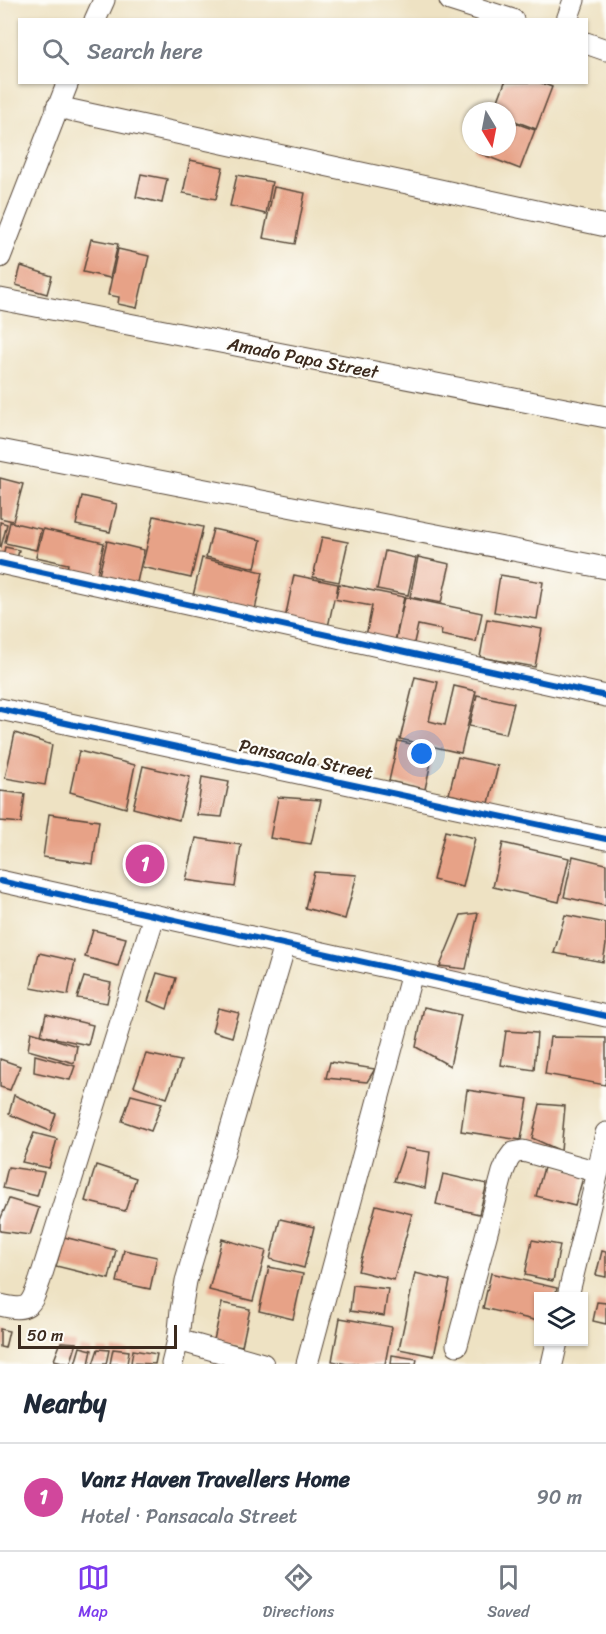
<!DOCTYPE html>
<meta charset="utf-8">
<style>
:root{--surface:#fff;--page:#f2f2f3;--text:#1f2937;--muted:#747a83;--line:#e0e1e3;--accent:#7c3aed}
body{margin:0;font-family:Sriracha,sans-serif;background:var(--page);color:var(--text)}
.controls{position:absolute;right:18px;bottom:18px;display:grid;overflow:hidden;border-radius:0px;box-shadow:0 2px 4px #0004}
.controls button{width:54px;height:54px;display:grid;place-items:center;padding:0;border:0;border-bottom:2px solid var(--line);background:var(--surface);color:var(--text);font:30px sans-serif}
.compass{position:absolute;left:462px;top:102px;width:54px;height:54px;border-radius:50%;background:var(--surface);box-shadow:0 2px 4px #0004;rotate:170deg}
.scale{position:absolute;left:18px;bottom:15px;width:159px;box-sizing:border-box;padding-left:6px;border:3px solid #3b2a1e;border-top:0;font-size:16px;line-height:21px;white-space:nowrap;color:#3b2a1e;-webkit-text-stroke:4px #fdfcf7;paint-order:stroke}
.you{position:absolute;left:422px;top:754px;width:21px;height:21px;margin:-15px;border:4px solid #fff;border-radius:50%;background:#1a73e8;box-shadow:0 0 0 9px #1a73e833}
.badge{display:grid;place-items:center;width:39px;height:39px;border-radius:50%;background:var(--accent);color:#fff;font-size:20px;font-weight:700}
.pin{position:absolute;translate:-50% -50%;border:3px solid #fff;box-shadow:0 2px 6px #0006}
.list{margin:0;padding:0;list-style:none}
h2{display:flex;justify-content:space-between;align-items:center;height:78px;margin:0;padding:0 24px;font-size:26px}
h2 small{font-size:20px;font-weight:400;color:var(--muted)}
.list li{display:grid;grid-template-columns:39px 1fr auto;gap:18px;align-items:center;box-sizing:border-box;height:108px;padding:0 24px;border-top:2px solid var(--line)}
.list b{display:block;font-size:22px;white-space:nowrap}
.list p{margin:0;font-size:20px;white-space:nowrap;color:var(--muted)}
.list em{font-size:20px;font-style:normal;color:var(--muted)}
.icon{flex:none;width:33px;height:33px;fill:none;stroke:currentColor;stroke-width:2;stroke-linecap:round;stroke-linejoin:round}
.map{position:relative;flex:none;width:606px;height:1364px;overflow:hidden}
.search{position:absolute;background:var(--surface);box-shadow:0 2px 4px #0004;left:18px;right:18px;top:18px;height:66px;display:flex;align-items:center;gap:15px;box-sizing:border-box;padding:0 21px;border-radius:0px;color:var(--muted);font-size:22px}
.sheet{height:186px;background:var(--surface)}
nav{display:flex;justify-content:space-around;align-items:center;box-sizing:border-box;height:84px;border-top:2px solid var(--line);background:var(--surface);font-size:16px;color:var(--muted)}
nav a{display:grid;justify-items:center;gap:3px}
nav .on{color:var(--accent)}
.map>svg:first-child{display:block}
.building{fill:#e7a287}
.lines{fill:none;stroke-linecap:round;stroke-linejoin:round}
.minor-casing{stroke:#564637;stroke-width:23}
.minor{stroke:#fff;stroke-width:21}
.cycleway-casing{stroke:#fdfcf7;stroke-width:10}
.cycleway{stroke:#0057b8;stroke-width:6}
.labels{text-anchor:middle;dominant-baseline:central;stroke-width:4.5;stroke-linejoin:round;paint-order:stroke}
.street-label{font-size:18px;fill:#3b2a1e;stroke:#fdfcf7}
</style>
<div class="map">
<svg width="606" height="1364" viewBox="0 0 606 1364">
<rect width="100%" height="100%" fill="#fdfcf7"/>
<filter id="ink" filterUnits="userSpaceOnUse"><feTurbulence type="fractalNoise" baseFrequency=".0167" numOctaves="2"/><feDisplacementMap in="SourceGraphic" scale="12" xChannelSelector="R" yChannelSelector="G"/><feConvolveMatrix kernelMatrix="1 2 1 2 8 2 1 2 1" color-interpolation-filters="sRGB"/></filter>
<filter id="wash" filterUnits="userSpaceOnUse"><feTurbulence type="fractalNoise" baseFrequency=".008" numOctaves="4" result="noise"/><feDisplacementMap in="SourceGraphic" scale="24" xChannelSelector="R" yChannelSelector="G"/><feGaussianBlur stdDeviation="1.35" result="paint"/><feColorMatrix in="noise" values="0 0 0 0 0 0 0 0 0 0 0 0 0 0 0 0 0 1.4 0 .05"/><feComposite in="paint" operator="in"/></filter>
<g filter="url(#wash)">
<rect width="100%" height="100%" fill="#eee2c3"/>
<g id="blocks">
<g class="building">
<path d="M505,82h34l13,5 -16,42 -29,-11v-7h-13z"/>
<path d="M507,120l28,10 -15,39 -44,-17 2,-5h29z"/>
<path d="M190,160l33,7 -7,32 -33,-6z"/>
<path d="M141,174l26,5 -5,24 -26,-6z"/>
<path d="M237,175l35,7 -6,32 -36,-8z"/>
<path d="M274,187l31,6 -10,51 -32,-6z"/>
<path d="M91,239l27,5 -8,34 -27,-6z"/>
<path d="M118,249l31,7 -12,52 -19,-4 1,-7 -11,-2z"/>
<path d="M21,266l31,10 -5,18 -31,-9z"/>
<path d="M0,478l23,6 -10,37 -13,-3z"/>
<path d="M82,496l35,8 -7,28 -34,-7z"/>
<path d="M154,516l49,11 -12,51 -49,-11z"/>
<path d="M0,522l7,2 -6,23 -1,-1z"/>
<path d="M10,522l31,7 -5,21 -31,-7z"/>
<path d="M43,529l61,14 -8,36 -30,-6 2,-9 -32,-7z"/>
<path d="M213,529l48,11 -6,28 -49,-11z"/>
<path d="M322,537l26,5 -9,40 -26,-5z"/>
<path d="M107,541l37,9 -8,37 -38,-8z"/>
<path d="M5,547l14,3 -3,14 -14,-3z"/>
<path d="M385,551l31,7 -8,37 -31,-6z"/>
<path d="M418,557l32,7 -9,39 -31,-6z"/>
<path d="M202,558l61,14 -8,38 -62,-14z"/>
<path d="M294,575l44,9 -2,13 3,-13 65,13 -9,45 -29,-6 6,-30 -38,-7 -6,28 -43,-8z"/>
<path d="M500,575l43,7 -6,37 -43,-7z"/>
<path d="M405,597l77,16 -6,29 -35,-7 1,-5 -24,-5 -5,22 -18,-4z"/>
<path d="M487,619l55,10 -7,38 -55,-10z"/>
<path d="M415,677l23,5 -9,39 16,4 9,-39 22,5 -15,62 -61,-14z"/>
<path d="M477,695l37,8 -8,31 -37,-8z"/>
<path d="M15,733l37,12 -7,40 -40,-7z"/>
<path d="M398,741l36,8 -9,40 -36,-8z"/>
<path d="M79,751l56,14 -9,43 -56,-16z"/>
<path d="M458,757l40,9 -9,37 -40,-9z"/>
<path d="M143,766l47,11 -11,43 -46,-12z"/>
<path d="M202,777l27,5 -7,35 -25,-2z"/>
<path d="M0,791l25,3 -4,29 -21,-2z"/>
<path d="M278,797l43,3 -10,44 -41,-6z"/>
<path d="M49,814l50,7 -6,43 -50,-7z"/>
<path d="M445,831l30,7 -12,49 -30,-7z"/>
<path d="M196,838l45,7 -6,42 -49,-7z"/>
<path d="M503,843l66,15 -10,44 -66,-15z"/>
<path d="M573,856l33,8v42l-42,-9z"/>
<path d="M314,872l43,3 -12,44 -40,-11z"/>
<path d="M478,913l-12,56 -26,-3 21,-51z"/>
<path d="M565,915l41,8v22l-3,17 -49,-9z"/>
<path d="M93,930l33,8 -8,28 -33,-9z"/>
<path d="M39,953l36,8 -7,34 -37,-7z"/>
<path d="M157,973l19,5 -9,31 -19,-8z"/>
<path d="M84,977l27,6 -4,20 -30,-5z"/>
<path d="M424,1007l37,8 -11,51 -34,-19z"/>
<path d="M218,1008l21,5 -7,24 -20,-6z"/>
<path d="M46,1014l47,11 -5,20 -47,-10z"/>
<path d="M506,1031l31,2 -3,37 -33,-5z"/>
<path d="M31,1032l46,14 -3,17 -46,-13z"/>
<path d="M550,1037l56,1v42l-1,5 -60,-11z"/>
<path d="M146,1054l35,7 -14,37 -33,-12z"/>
<path d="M35,1055l40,11 -5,14 -36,-8z"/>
<path d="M0,1059l20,7 -10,24 -10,-3z"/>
<path d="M330,1062l45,7 -8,13 -41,-4z"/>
<path d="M467,1090l61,9 -7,41 -60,-9z"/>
<path d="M14,1095l42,19 -6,17 -41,-17z"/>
<path d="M131,1095l31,8 -11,28 -29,-10z"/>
<path d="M540,1104l25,2 -4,45 -29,-13z"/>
<path d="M34,1133l23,6 -8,29 -27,-6z"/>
<path d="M405,1148l25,4 -5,36 -31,-7z"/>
<path d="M545,1164l39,10 -9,32 -39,-10z"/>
<path d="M96,1165l40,13 -11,33 -40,-10z"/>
<path d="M8,1167l36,5 -7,24 -34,-8z"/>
<path d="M443,1174l44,10 -8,30 -43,-10z"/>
<path d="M9,1199l30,9 -9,27 -30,-4v-11z"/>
<path d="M376,1205l36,9 -18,66 -36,-9z"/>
<path d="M280,1219l34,8 -10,41 -34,-9z"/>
<path d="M64,1237l52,13 -7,29 -53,-13z"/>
<path d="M222,1239l44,12 -13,50 -44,-11z"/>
<path d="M532,1240l28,5 -7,36 -28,-6z"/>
<path d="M124,1250l33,7 -7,32 -33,-7z"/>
<path d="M602,1251l4,1v25l-10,-2z"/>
<path d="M269,1267l34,7 -10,45 -34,-8z"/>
<path d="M415,1273l35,8 -16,75 -35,-7z"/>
<path d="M491,1273l66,15 -2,8h-17v25l-55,-13z"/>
<path d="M353,1285l35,4 -4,27 -34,-5z"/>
<path d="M597,1302l9,1v21l-13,-3z"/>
<path d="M222,1303l28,6 -8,37 -28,-6z"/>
<path d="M340,1318l52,9 -7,37h-38l-15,-3z"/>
<path d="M0,1329l9,2 -4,17 -5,-1z"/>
<path d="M61,1342l16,1 -7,21 -16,-4z"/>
<path d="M80,1347l12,3 -3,14h-14z"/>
<path d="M98,1349l11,1 -3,14h-13z"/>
<path d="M113,1349l16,2 -2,13h-17z"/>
<path d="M133,1350l24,4 -2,10 -24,-1z"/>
<path d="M392,1355l25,4 -1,5h-25z"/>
</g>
</g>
</g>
<g filter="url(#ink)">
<use href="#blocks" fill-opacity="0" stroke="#564637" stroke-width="1.5"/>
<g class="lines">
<g class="minor-casing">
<g id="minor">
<path d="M450,0l63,20"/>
<path d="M95,20l9,-20"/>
<path d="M567,20l7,-20"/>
<path d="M586,43l20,7"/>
<path d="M57,107l549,119"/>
<path d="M0,257l68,-175"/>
<path d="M0,299l606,118"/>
<path d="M0,450l606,118"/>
<path d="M0,563l606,133"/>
<path d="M0,709l606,130"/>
<path d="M0,881l606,135"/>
<path d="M568,1296l30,-124 8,-39"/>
<path d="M0,1305c29,7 31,1 40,-25l114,-364"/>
<path d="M178,1340l3,-30 5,-29 99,-336"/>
<path d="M457,1345l46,-173 5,-12 5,-7 10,-2 75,21"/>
<path d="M172,1364l6,-24 85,24"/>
<path d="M307,1364l105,-391"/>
<path d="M552,1364l5,-22"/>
</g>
</g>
<use href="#minor" class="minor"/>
<g class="cycleway-casing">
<g id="cycleway">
<path d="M0,563l606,133"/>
<path d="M0,709l606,130"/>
<path d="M0,881l606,135"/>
</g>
</g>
<use href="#cycleway" class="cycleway"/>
</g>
</g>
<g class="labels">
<g class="street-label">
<text transform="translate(303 358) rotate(11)">Amado Papa Street</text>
<text transform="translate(306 759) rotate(12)">Pansacala Street</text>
</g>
</g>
</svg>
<div class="controls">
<button><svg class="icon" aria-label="layers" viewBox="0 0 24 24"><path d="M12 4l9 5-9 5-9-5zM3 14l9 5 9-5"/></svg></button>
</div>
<svg class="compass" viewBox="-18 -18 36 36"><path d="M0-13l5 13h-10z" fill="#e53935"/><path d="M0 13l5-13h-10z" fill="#747a83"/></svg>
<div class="scale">50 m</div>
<div class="you"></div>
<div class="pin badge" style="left:145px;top:864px;background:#d1479c">1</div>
<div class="search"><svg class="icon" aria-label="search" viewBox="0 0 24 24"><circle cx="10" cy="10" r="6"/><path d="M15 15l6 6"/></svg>Search here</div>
</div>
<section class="sheet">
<h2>Nearby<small></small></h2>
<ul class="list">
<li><span class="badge" style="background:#d1479c">1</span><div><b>Vanz Haven Travellers Home</b><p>Hotel · Pansacala Street</p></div><em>90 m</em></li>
</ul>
</section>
<nav>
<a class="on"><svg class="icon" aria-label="map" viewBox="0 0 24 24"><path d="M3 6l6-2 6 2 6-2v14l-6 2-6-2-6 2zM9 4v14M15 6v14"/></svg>Map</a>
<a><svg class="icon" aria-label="directions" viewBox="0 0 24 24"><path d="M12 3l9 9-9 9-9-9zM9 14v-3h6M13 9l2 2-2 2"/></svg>Directions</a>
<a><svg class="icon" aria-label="saved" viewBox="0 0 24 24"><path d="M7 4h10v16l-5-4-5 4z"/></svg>Saved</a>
</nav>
